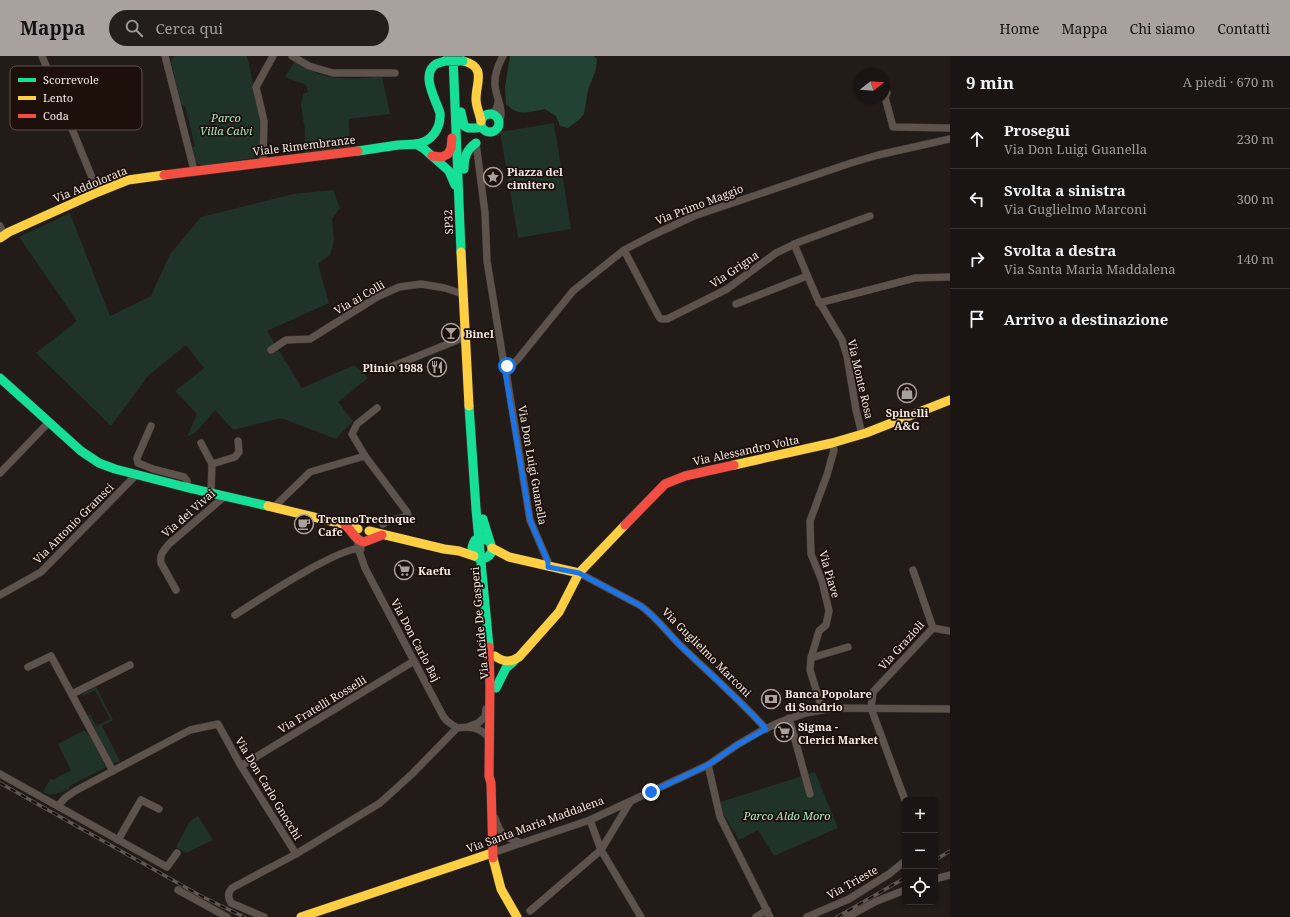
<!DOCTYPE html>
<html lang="it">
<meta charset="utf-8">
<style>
:root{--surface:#1a1412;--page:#231d1b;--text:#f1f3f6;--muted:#9f9e9f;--line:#383332;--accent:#a9a19d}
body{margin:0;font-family:"Noto Serif",serif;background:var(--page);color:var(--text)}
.controls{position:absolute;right:12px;bottom:12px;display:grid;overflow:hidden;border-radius:6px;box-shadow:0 1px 3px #0004}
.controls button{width:36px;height:36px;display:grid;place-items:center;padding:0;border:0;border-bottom:1px solid var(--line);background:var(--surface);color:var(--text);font:20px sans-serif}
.compass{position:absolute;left:854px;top:12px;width:36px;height:36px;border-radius:50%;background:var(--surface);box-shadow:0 1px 3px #0004;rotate:73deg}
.stop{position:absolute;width:12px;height:12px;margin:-9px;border:3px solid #1a73e8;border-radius:50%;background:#fff}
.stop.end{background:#1a73e8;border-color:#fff;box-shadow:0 1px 4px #0008}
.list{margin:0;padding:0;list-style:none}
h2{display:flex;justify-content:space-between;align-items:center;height:52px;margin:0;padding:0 16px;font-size:17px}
h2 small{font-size:13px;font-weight:400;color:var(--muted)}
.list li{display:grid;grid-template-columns:26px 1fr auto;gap:12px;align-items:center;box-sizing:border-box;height:60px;padding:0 16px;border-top:1px solid var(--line)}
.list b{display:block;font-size:15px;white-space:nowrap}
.list p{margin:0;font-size:13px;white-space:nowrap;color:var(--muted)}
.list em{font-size:13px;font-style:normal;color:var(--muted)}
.icon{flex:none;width:22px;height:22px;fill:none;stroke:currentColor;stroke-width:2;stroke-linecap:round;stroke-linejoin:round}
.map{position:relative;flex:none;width:950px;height:861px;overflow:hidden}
header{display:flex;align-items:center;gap:24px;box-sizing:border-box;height:56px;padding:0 20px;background:var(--accent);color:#111}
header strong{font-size:19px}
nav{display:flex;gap:22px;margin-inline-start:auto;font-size:14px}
.search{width:280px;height:36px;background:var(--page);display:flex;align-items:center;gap:10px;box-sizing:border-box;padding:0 14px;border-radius:22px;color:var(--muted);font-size:15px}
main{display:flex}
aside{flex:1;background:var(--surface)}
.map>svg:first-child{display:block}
.green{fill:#1f3328}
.forest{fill:#224333}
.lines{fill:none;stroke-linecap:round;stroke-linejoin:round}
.street-casing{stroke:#3a3531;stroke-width:8}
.fast-casing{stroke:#3a3531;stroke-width:10}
.slow-casing{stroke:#3a3531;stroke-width:10}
.jam-casing{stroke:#3a3531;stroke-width:10}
.street{stroke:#5d534c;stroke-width:7}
.fast{stroke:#16e098;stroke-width:9}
.slow{stroke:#ffcf43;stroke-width:9}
.jam{stroke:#f24e42;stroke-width:9}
.rail-casing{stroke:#5e5752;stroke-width:3.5}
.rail{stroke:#1d100b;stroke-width:2;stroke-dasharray:6;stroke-linecap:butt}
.fast-bridge-casing{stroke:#3a3531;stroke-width:10;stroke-linecap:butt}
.fast-bridge{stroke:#16e098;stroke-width:9}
.route{stroke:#1a73e8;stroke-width:5}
.labels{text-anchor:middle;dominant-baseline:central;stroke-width:3.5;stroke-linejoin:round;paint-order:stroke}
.park-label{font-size:11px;font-style:italic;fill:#a8edc9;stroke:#1d100b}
.street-label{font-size:11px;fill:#f2e9e5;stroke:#1d100b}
.poi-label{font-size:11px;font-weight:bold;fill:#f2e9e5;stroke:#1d100b;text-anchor:start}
.key{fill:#1d100b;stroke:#5d514c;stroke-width:1}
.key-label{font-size:11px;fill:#f2e9e5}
</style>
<header>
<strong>Mappa</strong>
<div class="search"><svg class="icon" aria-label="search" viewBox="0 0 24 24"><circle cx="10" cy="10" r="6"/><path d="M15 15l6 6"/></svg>Cerca qui</div>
<nav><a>Home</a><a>Mappa</a><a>Chi siamo</a><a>Contatti</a></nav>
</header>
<main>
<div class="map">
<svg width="950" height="861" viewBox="0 0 950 861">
<rect width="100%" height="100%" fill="#221b18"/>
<g class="green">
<path d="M174,0h73l15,65 -1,34 -2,2 -52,8h-7l-4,-2 -5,-15 4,-2 -10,-40 -4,-1 -10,-44z"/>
<path d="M295,5c6,3 12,8 19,11 21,9 45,7 68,4l8,38 -41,5 1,28 -45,7v-23l-4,-26 2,-11 5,-2 -2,-7 -21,-8z"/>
<path d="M554,67l17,106 -53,9 -18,-106z"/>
<path d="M333,134l7,18 -8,11 2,22 -4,14 -12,9 11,39 -62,28 35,57 52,-23 14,13 -30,24 15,19 -17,18 -55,-21 -48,12 -18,-20 -19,22 -9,5 10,-23 -22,-23 29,-23 -18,-23 -38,31 -37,50 -75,-73 41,-32 -58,-84 51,-24 40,103 41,-20 19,-42 31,-37 92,-23z"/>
<path d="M96,631l17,33 -11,6 18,35 -2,2 -2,-1 -3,1 -25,-47 2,-2 6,12 14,-7 -15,-29 -12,6 -1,-2z"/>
<path d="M85,674l3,5 2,1 16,31 -36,19 -1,3c-9,4 -16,8 -26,3l8,-14 2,2 18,-10 -13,-26z"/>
<path d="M815,716l23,56 -64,28 -16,-26 -19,10 -22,-37z"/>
<path d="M198,760l15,24 -27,13 -10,-6 14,-26z"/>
</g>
<path class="forest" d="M510,0h84l3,3 -1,10 -8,21 -4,24 -5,6 -11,8 -8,-2 -4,-10 -11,-7c-16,3 -26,8 -39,-5l-1,-17z"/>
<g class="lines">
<g class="street-casing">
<g id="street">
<path d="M42,0l56,136"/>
<path d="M165,0l29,114"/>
<path d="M292,0l17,10 24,7h62"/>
<path d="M887,37l-2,4 8,30 57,1"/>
<path d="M490,58l6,-4 2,-8"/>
<path d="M499,66c6,-10 -3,-25 -4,-36 -1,-11 3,-21 8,-30"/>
<path d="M476,87l9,70 2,48 16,98 2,6 2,1 5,-1 6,-6 55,-68 51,-41 29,-15 41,-19 157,-53 27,-8 72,-16"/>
<path d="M263,107l1,-42 -8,-34 17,-31"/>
<path d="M0,170l4,9"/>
<path d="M794,188l23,54 25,42 5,16 9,54 6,24"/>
<path d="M624,194l35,67 2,2h6l60,-30 49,-36 23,-11 71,-26"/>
<path d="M819,247l96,-25 35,-1"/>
<path d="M736,248l71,-28"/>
<path d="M271,294l15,-10 24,-1 67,-42 22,-10 22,-3 24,4 18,6"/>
<path d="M505,309l25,155 18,42v5"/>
<path d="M386,313l79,-32"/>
<path d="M151,370l-14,32 1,5 15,6 31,8 3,4v7"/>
<path d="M201,387l11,21 -1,29"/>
<path d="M365,400l-13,-22 5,-10 20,-16"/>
<path d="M212,408l23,-7 4,-5 -1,-11"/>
<path d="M0,417l49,-51"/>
<path d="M274,451l36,-35 55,-16 42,56 1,3c-9,6 -16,2 -25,9"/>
<path d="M358,484v8l7,20 78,148 4,5 10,7"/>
<path d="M579,517l62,33c15,11 26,26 39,39 29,28 59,54 86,84"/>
<path d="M176,534l-15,-27c-2,-8 3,-13 8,-19l56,-48"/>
<path d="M0,539l41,-23 96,-98"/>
<path d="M235,559c20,-13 107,-70 126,-66"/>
<path d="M933,572l17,3"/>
<path d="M811,602l37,-11"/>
<path d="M28,611l23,-11 62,115"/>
<path d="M72,638l58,-29"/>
<path d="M822,653l-12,-39 1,-12 8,-27 7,-6 3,-14 -7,-30 -11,-27 -1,-33 17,-46 7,-25 -2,-7"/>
<path d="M789,662l21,76"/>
<path d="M470,670l8,-3 7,-6 1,-8"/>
<path d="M708,709l12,52 50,100"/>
<path d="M241,710l173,-105"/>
<path d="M0,718l167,93 10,-14"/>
<path d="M905,744l-34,-92 2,-16 60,-64 -20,-58"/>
<path d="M58,750l7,-8 10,-7 115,-61 28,-6 23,42 55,88 -64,34c-5,6 -4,9 -1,15l33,14"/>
<path d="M495,762c6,18 9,19 27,25"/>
<path d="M590,764l11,30 40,67"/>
<path d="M118,784l23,-40 18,9"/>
<path d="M492,797l98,-33 118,-55 29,-20 24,-14 19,-9 26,-9 27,-5 117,1"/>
<path d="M296,798l84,-51 32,-29 45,-46c13,-2 23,-1 32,10"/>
<path d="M935,823l15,-4"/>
<path d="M178,834l49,27"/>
<path d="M530,855l71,-61 29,-48"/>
<path d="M756,861l11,-7"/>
<path d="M807,861l42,-18 40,-25 16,-13"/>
<path d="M847,861l30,-16 28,-11"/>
</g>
</g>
<g class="fast-casing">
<g id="fast">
<path d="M453,0l8,196"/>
<path d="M461,56l3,14 4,2h9"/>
<circle cx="490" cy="67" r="9"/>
<path d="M416,88l7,4 26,23 6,14"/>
<path d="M358,95c13,-2 26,-4 40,-6 6,-1 12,0 18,-1 16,-2 25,-16 24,-31 -4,-13 -20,-39 -4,-49 2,-1 6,-2 9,-3"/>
<path d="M464,113c0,-11 2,-19 12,-26"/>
<path d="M0,322l81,73 18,12 16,6 70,18 83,19"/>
<path d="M469,350l7,103 13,138"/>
<path d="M483,463c1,5 9,28 9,30 -1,16 -29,11 -17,-9l8,-1 6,2"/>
<path d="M496,632l10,-20 8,-7"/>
</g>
</g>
<g class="slow-casing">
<g id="slow">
<path d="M463,5c24,6 13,21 13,38 0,8 4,15 5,22"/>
<path d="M0,182l9,-6 89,-40 30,-12 36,-5"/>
<path d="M461,196l8,154"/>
<path d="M734,409l98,-22 34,-10 84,-33"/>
<path d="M268,450l75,18 15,5"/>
<path d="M369,475l75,18 15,2 15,5"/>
<path d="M492,492l17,9 70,16"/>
<path d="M495,600c8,6 15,7 24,1l40,-45 20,-39 46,-48"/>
<path d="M493,802l8,31 16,28"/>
<path d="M301,861l191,-64"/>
</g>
</g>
<g class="jam-casing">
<g id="jam">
<path d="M432,100l10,1 6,-3 3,-6 1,-10"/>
<path d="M164,119l194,-24"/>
<path d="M345,469c7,5 10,16 19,17l18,-7"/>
<path d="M625,469l40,-41 20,-8 49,-11"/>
<path d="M489,591l1,39 -1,90 2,7 2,75"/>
</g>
</g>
<use href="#street" class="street"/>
<use href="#fast" class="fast"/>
<use href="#slow" class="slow"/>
<use href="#jam" class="jam"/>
<g class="rail-casing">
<g id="rail">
<path d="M0,727l201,113 43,21"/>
<path d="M935,804l15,-9"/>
<path d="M837,861l68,-39"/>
</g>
</g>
<use href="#rail" class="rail"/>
<g class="fast-bridge-casing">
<path id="fast-bridge" d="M445,5h18"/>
</g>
<use href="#fast-bridge" class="fast-bridge"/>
</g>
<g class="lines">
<path class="route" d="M507,310l-3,-1 26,155 18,42v5l31,6 62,33c15,11 26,26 39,39 29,28 59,54 86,84l-29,16 -29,20 -57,27"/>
</g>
<defs>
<g id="sight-ring" transform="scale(1)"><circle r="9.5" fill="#1d100b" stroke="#a9a19d" stroke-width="1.5"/><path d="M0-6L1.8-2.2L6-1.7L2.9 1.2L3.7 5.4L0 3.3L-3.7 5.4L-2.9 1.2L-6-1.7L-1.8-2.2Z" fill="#a9a19d"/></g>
<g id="bar-ring" transform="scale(1)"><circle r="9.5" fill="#1d100b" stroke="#a9a19d" stroke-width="1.5"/><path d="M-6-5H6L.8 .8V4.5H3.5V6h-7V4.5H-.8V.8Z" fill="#a9a19d"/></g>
<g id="restaurant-ring" transform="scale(1)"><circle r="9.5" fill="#1d100b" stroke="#a9a19d" stroke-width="1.5"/><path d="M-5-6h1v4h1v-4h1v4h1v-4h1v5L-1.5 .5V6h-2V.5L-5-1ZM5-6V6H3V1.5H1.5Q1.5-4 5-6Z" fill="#a9a19d"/></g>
<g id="shop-ring" transform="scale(1)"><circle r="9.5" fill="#1d100b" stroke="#a9a19d" stroke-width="1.5"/><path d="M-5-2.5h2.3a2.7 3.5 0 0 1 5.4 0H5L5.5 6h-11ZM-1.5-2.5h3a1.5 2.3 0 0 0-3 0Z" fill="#a9a19d"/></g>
<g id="cafe-ring" transform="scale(1)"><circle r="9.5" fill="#1d100b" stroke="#a9a19d" stroke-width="1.5"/><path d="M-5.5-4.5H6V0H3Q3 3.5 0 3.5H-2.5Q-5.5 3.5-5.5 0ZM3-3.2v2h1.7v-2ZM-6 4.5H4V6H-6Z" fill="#a9a19d"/></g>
<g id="supermarket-ring" transform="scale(1)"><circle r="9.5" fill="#1d100b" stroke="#a9a19d" stroke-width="1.5"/><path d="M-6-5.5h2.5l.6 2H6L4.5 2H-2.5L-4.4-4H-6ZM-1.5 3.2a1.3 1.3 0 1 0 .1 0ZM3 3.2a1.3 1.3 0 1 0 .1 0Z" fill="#a9a19d"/></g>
<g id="bank-ring" transform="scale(1)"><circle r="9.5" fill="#1d100b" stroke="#a9a19d" stroke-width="1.5"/><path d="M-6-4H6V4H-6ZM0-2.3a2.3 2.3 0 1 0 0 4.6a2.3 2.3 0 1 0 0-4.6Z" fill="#a9a19d"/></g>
</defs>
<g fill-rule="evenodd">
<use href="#sight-ring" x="493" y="121"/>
<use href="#bar-ring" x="451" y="277"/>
<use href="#restaurant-ring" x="437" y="311"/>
<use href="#shop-ring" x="907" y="337"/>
<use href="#cafe-ring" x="304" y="468"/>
<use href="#supermarket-ring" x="404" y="514"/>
<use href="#bank-ring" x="771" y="643"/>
<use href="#supermarket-ring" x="784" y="676"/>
</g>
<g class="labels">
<g class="park-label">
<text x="226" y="61">Parco<tspan x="226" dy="13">Villa Calvi</tspan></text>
<text x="787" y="759">Parco Aldo Moro</text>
</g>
<g class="street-label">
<text transform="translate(304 89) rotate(-7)">Viale Rimembranze</text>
<text transform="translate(90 128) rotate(-22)">Via Addolorata</text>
<text transform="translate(699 148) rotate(-21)">Via Primo Maggio</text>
<text transform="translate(448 166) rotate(-92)">SP32</text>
<text transform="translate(734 213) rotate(-34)">Via Grigna</text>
<text transform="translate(359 241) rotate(-30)">Via ai Colli</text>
<text transform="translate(861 323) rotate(77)">Via Monte Rosa</text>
<text transform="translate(746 394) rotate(-12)">Via Alessandro Volta</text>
<text transform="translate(533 409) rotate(80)">Via Don Luigi Guanella</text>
<text transform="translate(188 457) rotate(-41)">Via dei Vivai</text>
<text transform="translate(73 467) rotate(-45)">Via Antonio Gramsci</text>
<text transform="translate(830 518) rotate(74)">Via Piave</text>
<text transform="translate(479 567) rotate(-95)">Via Alcide De Gasperi</text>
<text transform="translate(416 584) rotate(62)">Via Don Carlo Baj</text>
<text transform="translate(901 589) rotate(-48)">Via Grazioli</text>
<text transform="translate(707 596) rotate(45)">Via Guglielmo Marconi</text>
<text transform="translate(322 648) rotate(-31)">Via Fratelli Rosselli</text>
<text transform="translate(269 732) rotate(59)">Via Don Carlo Gnocchi</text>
<text transform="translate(535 768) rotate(-20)">Via Santa Maria Maddalena</text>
<text transform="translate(852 826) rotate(-29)">Via Trieste</text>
</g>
<g class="poi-label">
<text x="507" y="115">Piazza del<tspan x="507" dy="13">cimitero</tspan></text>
<text x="465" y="277">Binel</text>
<text x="423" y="311" text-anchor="end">Plinio 1988</text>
<text x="907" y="356" text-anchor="middle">Spinelli<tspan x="907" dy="13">A&amp;G</tspan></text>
<text x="318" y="462">TreunoTrecinque<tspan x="318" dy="13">Cafe</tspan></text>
<text x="418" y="514">Kaefu</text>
<text x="785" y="637">Banca Popolare<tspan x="785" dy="13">di Sondrio</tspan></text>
<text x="798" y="670">Sigma -<tspan x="798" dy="13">Clerici Market</tspan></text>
</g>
</g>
<rect x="10" y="10" width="132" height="64" rx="6" class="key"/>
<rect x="18" y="22" width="18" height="4" fill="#16e098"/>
<rect x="18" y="40" width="18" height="4" fill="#ffcf43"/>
<rect x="18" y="58" width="18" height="4" fill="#f24e42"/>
<g class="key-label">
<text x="43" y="28">Scorrevole</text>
<text x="43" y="46">Lento</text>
<text x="43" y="64">Coda</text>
</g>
</svg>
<div class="controls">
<button>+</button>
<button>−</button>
<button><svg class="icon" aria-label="locate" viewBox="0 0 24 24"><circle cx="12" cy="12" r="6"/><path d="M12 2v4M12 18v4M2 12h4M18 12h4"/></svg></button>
</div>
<svg class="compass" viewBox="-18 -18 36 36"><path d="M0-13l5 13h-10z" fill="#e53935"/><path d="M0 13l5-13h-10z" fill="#9f9e9f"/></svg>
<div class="stop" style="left:507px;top:310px"></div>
<div class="stop end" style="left:651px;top:736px"></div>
</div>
<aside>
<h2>9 min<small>A piedi · 670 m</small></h2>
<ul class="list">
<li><svg class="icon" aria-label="ahead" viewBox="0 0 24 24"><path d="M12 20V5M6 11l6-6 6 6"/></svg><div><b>Prosegui</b><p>Via Don Luigi Guanella</p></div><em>230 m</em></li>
<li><svg class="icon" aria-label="left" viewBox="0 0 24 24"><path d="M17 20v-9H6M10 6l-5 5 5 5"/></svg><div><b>Svolta a sinistra</b><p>Via Guglielmo Marconi</p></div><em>300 m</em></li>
<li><svg class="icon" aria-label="right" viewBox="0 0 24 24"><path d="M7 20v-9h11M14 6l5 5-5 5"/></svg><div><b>Svolta a destra</b><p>Via Santa Maria Maddalena</p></div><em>140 m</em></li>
<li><svg class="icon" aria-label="arrive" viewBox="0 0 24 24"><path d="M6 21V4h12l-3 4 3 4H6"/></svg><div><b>Arrivo a destinazione</b></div></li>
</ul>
</aside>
</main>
